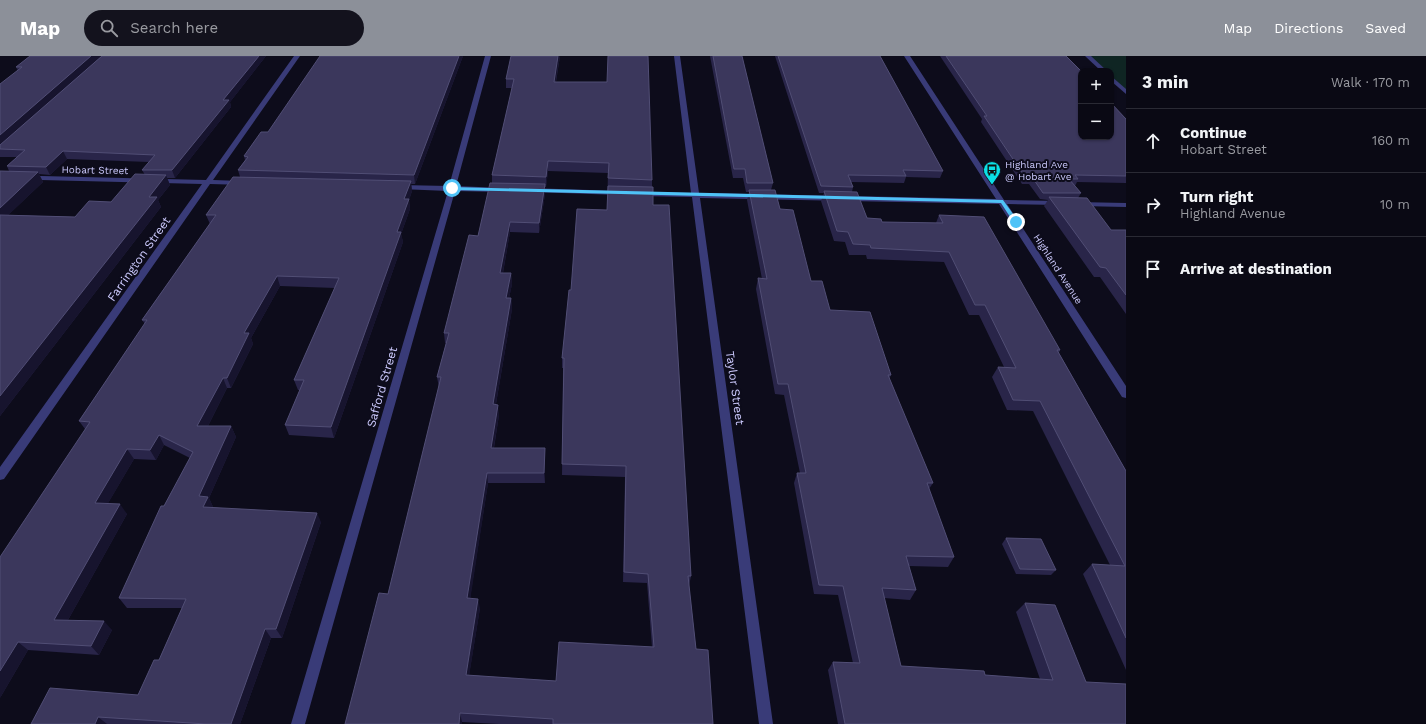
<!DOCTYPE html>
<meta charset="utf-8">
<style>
:root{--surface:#0a0914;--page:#13121d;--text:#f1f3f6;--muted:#999aa0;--line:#2a2a34;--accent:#8c9099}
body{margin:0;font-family:"Work Sans",sans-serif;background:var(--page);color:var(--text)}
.controls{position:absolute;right:12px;top:12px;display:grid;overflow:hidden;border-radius:8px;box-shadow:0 1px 3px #0004}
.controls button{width:36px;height:36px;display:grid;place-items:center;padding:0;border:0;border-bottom:1px solid var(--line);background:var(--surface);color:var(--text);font:20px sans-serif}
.stop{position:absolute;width:12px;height:12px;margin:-9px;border:3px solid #4fc3f7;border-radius:50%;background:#fff}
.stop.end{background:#4fc3f7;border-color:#fff;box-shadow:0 1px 4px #0008}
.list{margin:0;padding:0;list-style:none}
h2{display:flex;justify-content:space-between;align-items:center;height:52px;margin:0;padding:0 16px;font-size:17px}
h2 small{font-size:13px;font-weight:400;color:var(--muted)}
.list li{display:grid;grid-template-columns:26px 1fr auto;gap:12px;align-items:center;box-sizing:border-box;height:64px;padding:0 16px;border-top:1px solid var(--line)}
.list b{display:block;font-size:15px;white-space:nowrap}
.list p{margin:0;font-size:13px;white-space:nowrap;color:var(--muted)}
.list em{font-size:13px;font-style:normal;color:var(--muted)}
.icon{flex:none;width:22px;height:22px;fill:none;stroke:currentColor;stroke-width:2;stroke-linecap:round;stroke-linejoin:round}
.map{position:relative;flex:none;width:1126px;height:668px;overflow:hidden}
header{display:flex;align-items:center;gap:24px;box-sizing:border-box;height:56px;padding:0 20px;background:var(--accent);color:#fff}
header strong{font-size:19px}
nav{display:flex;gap:22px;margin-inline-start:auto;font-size:14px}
.search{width:280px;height:36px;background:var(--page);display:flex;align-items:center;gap:10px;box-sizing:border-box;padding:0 14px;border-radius:22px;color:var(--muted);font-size:15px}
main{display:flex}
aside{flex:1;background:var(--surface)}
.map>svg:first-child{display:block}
.green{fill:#0f2523}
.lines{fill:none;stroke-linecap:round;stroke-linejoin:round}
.street{fill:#393b78;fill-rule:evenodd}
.wall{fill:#292549;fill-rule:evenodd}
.shaded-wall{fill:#17142e}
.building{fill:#3b375c;stroke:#514e75}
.route{fill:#4fc3f7}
.labels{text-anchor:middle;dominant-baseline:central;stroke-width:4;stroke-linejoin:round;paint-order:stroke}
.far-poi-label{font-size:10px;fill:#cbc9fc;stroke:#0d0c1b;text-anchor:start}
.far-street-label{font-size:10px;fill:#cbc9fc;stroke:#0d0c1b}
.street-label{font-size:12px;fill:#cbc9fc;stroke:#0d0c1b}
</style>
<header>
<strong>Map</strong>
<div class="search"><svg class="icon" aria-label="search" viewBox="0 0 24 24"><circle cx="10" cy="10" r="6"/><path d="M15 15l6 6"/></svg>Search here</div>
<nav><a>Map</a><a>Directions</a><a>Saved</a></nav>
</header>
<main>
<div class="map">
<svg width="1126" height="668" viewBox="0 0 1126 668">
<rect width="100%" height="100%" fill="#0d0c1b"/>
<path class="green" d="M1090,0h36v35l-15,-15v-5h-5z"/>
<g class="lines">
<g class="street">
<path d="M294,0h6l-87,124 29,1h3v4l-35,-1 -206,295 -4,1v-13l202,-283 -202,-5v-4l206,5z"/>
<path d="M485,0h6l-35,130 46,2 4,2 -4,2 -47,-1 -150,533h-14l157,-533 -48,-2 -4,-2 4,-2 49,1z"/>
<path d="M674,0h6l19,137 297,6 -92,-143h6l94,144 56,1 4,2 -4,2 -53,-1 119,182v12l-4,-1 -123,-193 -299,-6 73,526h-14l-67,-527 -52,-1 -4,-2 4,-2 51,1z"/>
<path d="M1085,0h6l16,15h-6z"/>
<path d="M1111,20l15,13v5l-15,-13z"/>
<path d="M529,132l91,3 4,2 -4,2 -88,-3 -4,-2z"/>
<path d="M1077,146l49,1v4l-46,-1h-3z"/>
</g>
</g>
<g class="wall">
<path d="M102,0h164l-36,46 1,5 -56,71h-8l3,7 -12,15 3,7 -161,209v-245h9l-2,-5 10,-9h-17v-8l18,-78 -2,-4zM67,103l82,3 -7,8 3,5 -34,27 -36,15 -67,-2 35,-33 -4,-8 11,1z"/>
<path d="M463,0l-48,128h-4l1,7 -3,9 1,9 -9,25 2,8 -69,196 -45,-3 -4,-10 15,-35h-2l-4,-10 41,-92 -55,-2 -29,52 2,6 -22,44h-4l-19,38h23l5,11 -27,61 4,9 108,15 -39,116h-11l-31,86h-209l107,-29 21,-35 23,-52h-55l-8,-10 45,-92 26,-48 -26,-13 -8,15 -22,-1 -26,44 19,11 -59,106 44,10 -13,25 -71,-5 -28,48 85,-269 -6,-8 66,-97 -3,-4 68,-96 -4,-9 34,-38 -2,-7 7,-10 -1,-4 24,-24z"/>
<path d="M560,0l-4,26 96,98v7l1,18 38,371 -2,10 7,63 17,75h-214l-37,-2 -74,-128 51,-206 -2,-11 9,-34h-1l-1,-10 34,-97 14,-53v-8l20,-87h-6v-9zM548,115l60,2 -1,37 -36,80 -9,68v10h1l-1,107 63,2 -2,105 24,1 5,64 -96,34 -87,-6 11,-67 -10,-10 18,-115h57v-35h-51l5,-33 -3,-11 16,-95 -1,-11h-2l3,-14 -1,-11h-8l7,-41 29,1 6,-39v-7h1z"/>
<path d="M710,0h32l31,127 -2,7 40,91 19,29 61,65 -2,4 44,104 -4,6 25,68 -6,10 -39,-1 7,24 -6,10 -26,-2 17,68 84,9 55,4 -24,-67 9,-9 61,79 40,42h-288l-10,-54 5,-8 20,1 -15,-68 -24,-1 -20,-111 3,-10h3l-16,-78 -9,-1 -19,-105 2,-11 4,1 -15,-79 2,-8h-3l-3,-14h-10z"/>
<path d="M775,0h105l63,115 -3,7 -34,-1 -2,6 -53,-1 2,5 -1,5 15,26 15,4 54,1 3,-8 121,135 -1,3 67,118v199l-43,-96 9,-10 18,1 -77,-154 -26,-1 -15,-33 6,-10h6l-25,-52h-10l-25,-53 -77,-3 -1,-4h-17l-4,-13 -11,-1 -13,-40 3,-8h-5z"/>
<path d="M940,0h126l60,63v64l-49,-1 -2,4 6,7 -3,5 33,32h15v84l-26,-37h-6l-50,-71 4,-6 -8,-1 -11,-15h-7l-41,-62 1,-3z"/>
<path d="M1006,482l50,32 -5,5 -35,-1 -14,-30z"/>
</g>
<g class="shaded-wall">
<path d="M91,0h11l-102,90v-11z"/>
<path d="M259,0h7l-36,46 1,5 -56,71 -3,-8 51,-70z"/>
<path d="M459,0h4l-48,128 -1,-9z"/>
<path d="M558,0h2l-6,35v-9z"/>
<path d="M63,95l4,8 -17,16 -4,-8z"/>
<path d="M548,105v10l-2,16v-10z"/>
<path d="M38,116l5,10 -43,41v-15z"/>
<path d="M166,119l4,10 -12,15 3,7 -161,209v-20l149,-199z"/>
<path d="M411,125l1,10 -3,9 1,9 -9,25 2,8 -69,196 -3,-11 66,-195 7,-33z"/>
<path d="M545,128v10l-6,39v-10z"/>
<path d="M510,166v10l-9,51 -1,-10z"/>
<path d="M511,217l1,11 -5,24 -1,-10z"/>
<path d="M277,220l3,10 -29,52 2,6 -22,44 -4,-10 17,-45z"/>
<path d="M511,242l1,11 -18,106 -1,-11z"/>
<path d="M223,322l4,10 -24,48 -6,-10z"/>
<path d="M498,349l1,10 -7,43 -1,-10z"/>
<path d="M231,370l5,11 -27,61 4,9 -4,9 -6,-9 -4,-11z"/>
<path d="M159,379l5,10 -8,15 -6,-10z"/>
<path d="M545,392v35l-1,-10z"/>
<path d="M127,393l7,10 -31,53 -8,-9z"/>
<path d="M487,417l1,10 -19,125 -2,-10z"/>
<path d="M120,448l7,10 -64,115 -9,-9z"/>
<path d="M317,457l4,9 -39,116 -6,-9z"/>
<path d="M478,543l2,9 -12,75 -2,-8z"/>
<path d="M104,565l8,9 -13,25 -8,-9z"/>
<path d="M265,573l6,9 -31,86h-9z"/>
<path d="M18,586l10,8 -28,48v-27z"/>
<path d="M460,657l2,9v2h-3z"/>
<path d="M98,661l9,7h-12z"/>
</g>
<g class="building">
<path d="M30,0h61l-91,79v-51l22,-17h-6z"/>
<path d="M102,0h157l-36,44h6l-57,70h-30l13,-15 -92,-4 -17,16 -39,-1 18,-16 -25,-1v-4z"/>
<path d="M320,0h139l-45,119 -176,-5 10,-13 -4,-1 17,-24h7z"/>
<path d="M511,0h47l-4,26h53l1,-26h40l4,124 -44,-2 1,-15 -61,-2 -2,16 -54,-2 22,-96h-8z"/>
<path d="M713,0h29l31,127h-26l-2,-14h-11z"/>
<path d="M778,0h102l63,115 -40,-1 3,6 -58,-1 5,12 -32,-1z"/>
<path d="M946,0h120l15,15v66h30v-34l15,16v57l-51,-1 3,4h-9l12,14h-38l-11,-16h-7l-41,-61h3z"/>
<path d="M0,115l38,1 -38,36z"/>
<path d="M135,118l31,1 -17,22h8l-157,199v-181l75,2 14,-16 22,1z"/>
<path d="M233,121l178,4 -7,18h5l-12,33h4l-70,195 -46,-2 19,-45h-10l45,-102 -62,-2 -33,57h5l-22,45h-4l-26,48h34l-32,70 9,1 -5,10 114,6 -41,116h-11l-34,95h-25l-108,-7 -3,7h-64l19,-36 88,7 16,-35h5l27,-61 -67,-1 42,-92h3l29,-54 -34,-17 -9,15 -23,-1 -32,54 25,1 -66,116 50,1 -13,25 -73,-4 -18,29v-114l90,-135 -11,-1 68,-101h-5l74,-105h-10z"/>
<path d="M490,127l55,1 -6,39 -29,-1 -10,51h11l-5,25h5l-18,106 5,1 -7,43h54l-1,25h-57l-20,125 11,1 -12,76 90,6 3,-39 95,5 -6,-73 -24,-2 2,-106 -64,-2 2,-106h-2l7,-68h2l6,-81 30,1 1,-24 45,1v18h16l22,371h-3l8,73 12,1 5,74h-160v-5l-93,-6 -1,11h-114l34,-131 9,1 53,-217h-4l12,-44h-5l25,-98 9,1z"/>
<path d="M749,134h26l5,19 13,1 18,71h11l8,29 40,2 21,63h-3l45,108h-6l27,74 -48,-1 10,34 -34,-2 19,78 83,5 1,4 68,5 -28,-77 30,2 31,77 40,2v40h-281l-12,-62 27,1 -17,-77 -24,-1 -22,-112h9l-18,-89h-10l-20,-106 9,1z"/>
<path d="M824,135l33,1 10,26 14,1 1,3 61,1 -4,-8 45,2 76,133h-3l69,121v167l-34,-74 33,2 -85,-165 -27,-1 -15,-33 18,1 -31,-63h-10l-26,-53 -78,-4 -1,-3 -17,-1 -5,-12 -11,-1z"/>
<path d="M1049,141l38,1 24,32h15v65l-20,-27 -6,-1z"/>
<path d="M1006,482l35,1 15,31 -36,-1z"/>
</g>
<path class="route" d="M451,131l552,13 16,22 -5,1 -13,-20 -549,-13z"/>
<defs>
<g id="bus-pin" transform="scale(0.9)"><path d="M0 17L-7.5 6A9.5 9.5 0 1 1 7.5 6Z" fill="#0be0e6" stroke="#0d0c1b"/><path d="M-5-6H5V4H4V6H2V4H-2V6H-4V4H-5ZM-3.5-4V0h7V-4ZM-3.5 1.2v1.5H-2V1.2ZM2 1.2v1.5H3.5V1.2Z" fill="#111"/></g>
</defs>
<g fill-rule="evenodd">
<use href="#bus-pin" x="992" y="114"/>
</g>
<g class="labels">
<g class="far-poi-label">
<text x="1005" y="108">Highland Ave<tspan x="1005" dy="12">@ Hobart Ave</tspan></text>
</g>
<g class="far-street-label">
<text transform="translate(95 114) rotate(1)">Hobart Street</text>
<text transform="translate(1058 213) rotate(57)">Highland Avenue</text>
</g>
<g class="street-label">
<text transform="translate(139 203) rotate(-55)">Farrington Street</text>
<text transform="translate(382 331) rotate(-74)">Safford Street</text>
<text transform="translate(735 332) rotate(82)">Taylor Street</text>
</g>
</g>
</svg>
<div class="controls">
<button>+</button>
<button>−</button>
</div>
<div class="stop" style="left:452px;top:132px"></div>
<div class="stop end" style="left:1016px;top:166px"></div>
</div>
<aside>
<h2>3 min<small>Walk · 170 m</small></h2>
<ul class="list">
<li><svg class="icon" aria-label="ahead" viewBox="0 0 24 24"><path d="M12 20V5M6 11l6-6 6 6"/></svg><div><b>Continue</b><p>Hobart Street</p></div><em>160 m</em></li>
<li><svg class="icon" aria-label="right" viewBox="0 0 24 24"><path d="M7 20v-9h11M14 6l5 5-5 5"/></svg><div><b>Turn right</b><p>Highland Avenue</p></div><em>10 m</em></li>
<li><svg class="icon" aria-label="arrive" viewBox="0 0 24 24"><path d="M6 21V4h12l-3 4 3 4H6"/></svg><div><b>Arrive at destination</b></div></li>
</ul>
</aside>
</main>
